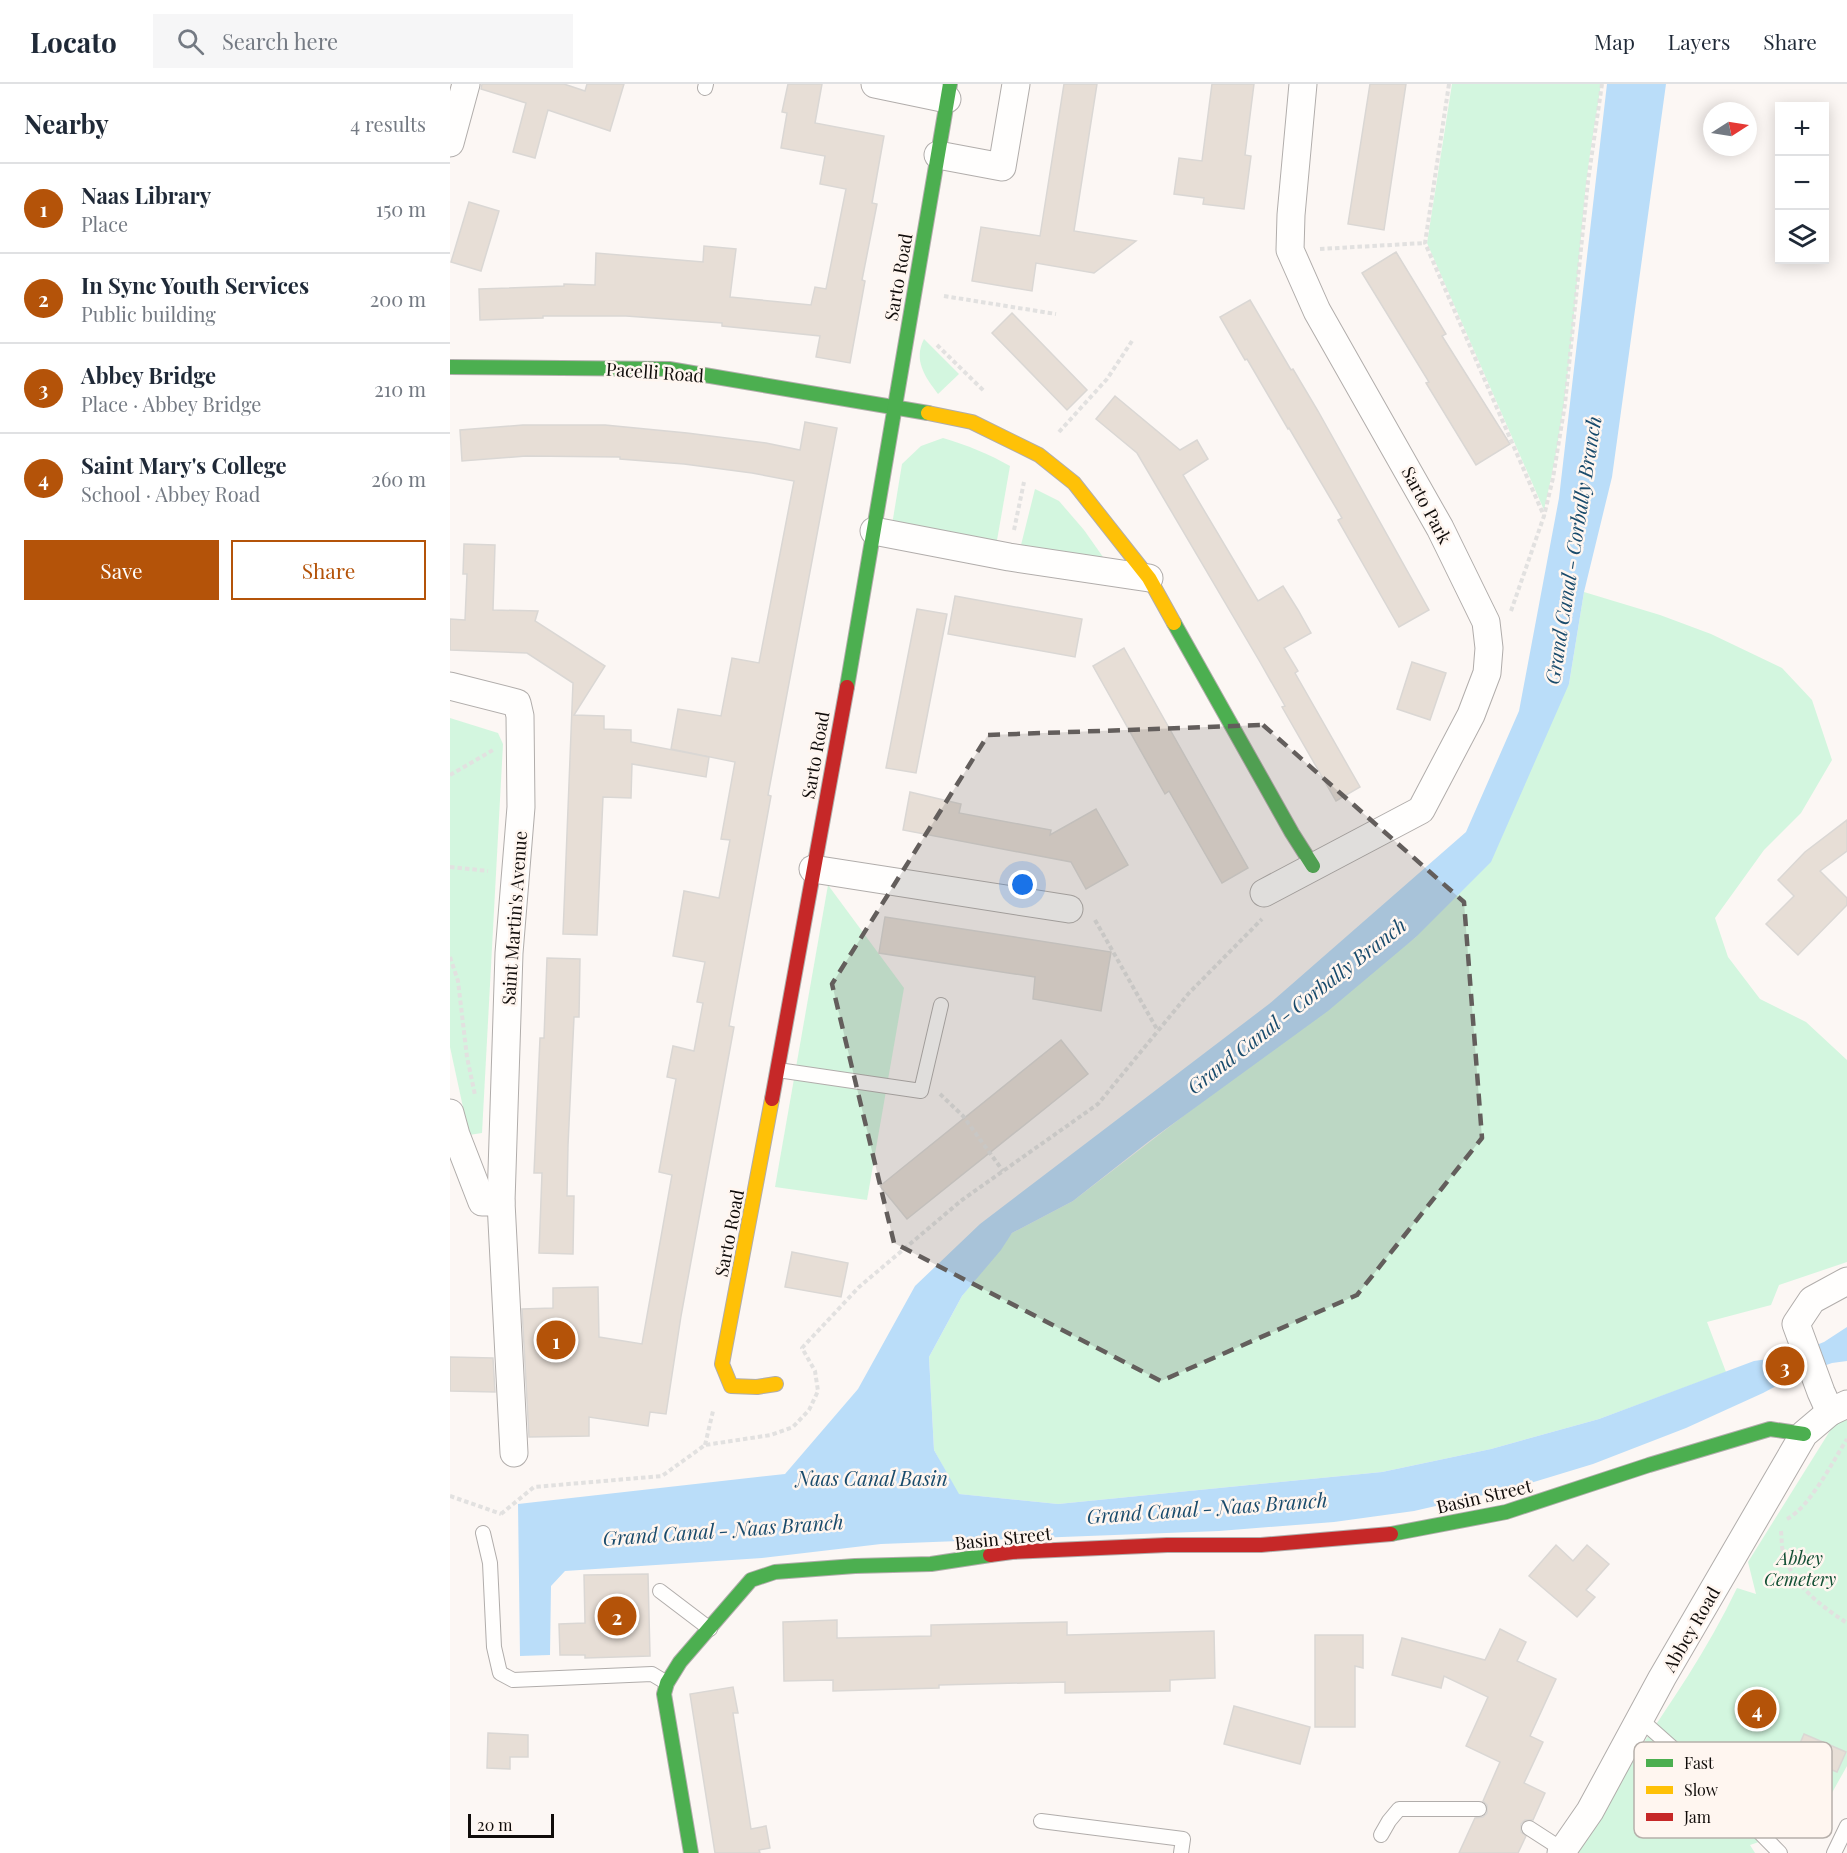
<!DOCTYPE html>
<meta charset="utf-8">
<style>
:root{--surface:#fff;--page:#f6f6f7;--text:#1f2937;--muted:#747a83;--line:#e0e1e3;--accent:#b45309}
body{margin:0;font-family:"Playfair Display",serif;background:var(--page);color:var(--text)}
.controls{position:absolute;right:18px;top:18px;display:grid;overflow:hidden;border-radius:0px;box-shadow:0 3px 15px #0003}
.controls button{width:54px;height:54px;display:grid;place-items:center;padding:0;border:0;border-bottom:2px solid var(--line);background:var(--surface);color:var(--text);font:30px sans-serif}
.compass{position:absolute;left:1253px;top:18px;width:54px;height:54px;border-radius:50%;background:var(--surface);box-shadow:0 3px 15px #0003;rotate:78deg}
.scale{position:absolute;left:18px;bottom:15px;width:86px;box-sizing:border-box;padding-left:6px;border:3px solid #100c0a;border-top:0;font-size:16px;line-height:21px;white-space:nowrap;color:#100c0a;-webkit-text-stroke:4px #fff6f0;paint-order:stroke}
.you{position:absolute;left:573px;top:801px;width:21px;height:21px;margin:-15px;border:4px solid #fff;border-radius:50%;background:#1a73e8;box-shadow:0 0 0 9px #1a73e833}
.badge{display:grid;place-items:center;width:39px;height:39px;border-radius:50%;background:var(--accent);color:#fff;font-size:20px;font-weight:700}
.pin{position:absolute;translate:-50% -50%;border:3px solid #fff;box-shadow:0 2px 6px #0006}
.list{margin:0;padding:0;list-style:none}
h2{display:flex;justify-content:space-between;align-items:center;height:78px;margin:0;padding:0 24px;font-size:26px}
h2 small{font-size:20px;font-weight:400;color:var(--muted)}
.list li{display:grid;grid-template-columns:39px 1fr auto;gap:18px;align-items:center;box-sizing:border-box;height:90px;padding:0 24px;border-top:2px solid var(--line)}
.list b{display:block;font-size:22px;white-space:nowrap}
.list p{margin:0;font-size:20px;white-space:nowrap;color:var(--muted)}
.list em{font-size:20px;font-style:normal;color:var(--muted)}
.actions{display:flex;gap:12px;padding:18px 24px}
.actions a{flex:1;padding:14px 0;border:2px solid var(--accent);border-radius:0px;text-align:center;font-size:21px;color:var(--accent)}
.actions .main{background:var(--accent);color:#fff}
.icon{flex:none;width:33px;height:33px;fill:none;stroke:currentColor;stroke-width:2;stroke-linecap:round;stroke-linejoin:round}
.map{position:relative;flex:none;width:1397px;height:1769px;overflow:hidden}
header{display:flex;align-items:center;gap:36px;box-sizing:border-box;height:84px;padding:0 30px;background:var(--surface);border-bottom:2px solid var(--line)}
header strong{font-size:28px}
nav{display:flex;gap:33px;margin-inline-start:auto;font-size:21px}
.search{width:420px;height:54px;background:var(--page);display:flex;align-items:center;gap:15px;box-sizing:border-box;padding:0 21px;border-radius:0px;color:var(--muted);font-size:22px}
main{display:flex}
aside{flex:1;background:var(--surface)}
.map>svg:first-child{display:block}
.green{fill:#d3f6df}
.water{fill:#baddf9}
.building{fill:#e7ded6;stroke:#dad7d4;stroke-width:1.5}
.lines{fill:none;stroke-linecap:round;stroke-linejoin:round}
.lane-casing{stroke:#b1adab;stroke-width:16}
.street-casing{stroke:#b1adab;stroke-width:29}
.fast-casing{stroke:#b1adab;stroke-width:16}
.slow-casing{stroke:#b1adab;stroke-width:16}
.jam-casing{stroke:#b1adab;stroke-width:16}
.path{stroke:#e2e1e0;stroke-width:4;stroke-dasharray:4.5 3;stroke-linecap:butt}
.lane{stroke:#fffefd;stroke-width:14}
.street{stroke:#fffefd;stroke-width:27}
.fast{stroke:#4caf50;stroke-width:14}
.slow{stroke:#ffc107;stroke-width:14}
.jam{stroke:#c62828;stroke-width:14}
.marked{fill:#635e5c;fill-opacity:0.2;stroke:#635e5c;stroke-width:4.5;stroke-dasharray:12 8;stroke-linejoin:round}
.labels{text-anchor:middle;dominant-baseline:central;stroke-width:5;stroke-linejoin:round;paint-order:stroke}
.street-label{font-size:18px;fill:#100c0a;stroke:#fff6f0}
.park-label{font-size:18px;font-style:italic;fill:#135034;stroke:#fff6f0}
.water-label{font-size:20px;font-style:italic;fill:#194b6c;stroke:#fff6f0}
.key{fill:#fff6f0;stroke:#b7b0ab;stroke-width:1.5}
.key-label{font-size:16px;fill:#100c0a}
</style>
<header>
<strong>Locato</strong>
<div class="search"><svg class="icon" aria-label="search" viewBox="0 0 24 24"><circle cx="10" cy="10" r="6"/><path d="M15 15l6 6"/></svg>Search here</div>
<nav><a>Map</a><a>Layers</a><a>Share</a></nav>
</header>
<main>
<aside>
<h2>Nearby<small>4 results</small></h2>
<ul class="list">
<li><span class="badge">1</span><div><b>Naas Library</b><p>Place</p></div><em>150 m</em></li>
<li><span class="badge">2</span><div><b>In Sync Youth Services</b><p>Public building</p></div><em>200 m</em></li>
<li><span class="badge">3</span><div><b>Abbey Bridge</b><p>Place · Abbey Bridge</p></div><em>210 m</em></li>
<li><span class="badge">4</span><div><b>Saint Mary's College</b><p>School · Abbey Road</p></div><em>260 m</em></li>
</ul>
<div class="actions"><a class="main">Save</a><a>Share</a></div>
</aside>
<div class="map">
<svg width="1397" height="1769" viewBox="0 0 1397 1769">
<rect width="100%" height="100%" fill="#fcf7f4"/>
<g class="green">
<path d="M1002,0h149c-5,33 -11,66 -15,100 -11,108 -16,220 -42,326l-117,-267z"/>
<path d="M474,255l35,35 -21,20c-13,-17 -25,-34 -14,-55z"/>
<path d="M493,354c24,7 46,16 67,28l-14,80 -105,-15 11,-67 19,-18z"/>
<path d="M585,405l24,12 25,29 19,27 -83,-8z"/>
<path d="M1134,508l76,23 51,19 71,34 30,32 20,60 -31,53 -37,37 -49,68 13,39 32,42 46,23 41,38v202l-68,23 -8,20 -64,17 19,50 -127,47 -108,30 -109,23 -324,32 -100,-10 -24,-44 -5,-93 33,-61 50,-63 61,-32 343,-264 153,-253z"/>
<path d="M0,634l48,15 5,11 -21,389 -13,2 -19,-88z"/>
<path d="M378,801l76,103 -37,212 -92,-13z"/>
<path d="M1397,1335v347l-32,57 -65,22 5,8h-182c20,-31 39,-62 59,-93 38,-56 76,-111 105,-172l19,6 -8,-32 85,-136z"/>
</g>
<path class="water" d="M1157,0h59l-54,393 -28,115 -15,92 -78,178 -75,75 -88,74 -180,131 -75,59 -61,32 -11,17 -39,46 -33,61 5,93 25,44 99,10 324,-32 109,-23 108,-30 155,-58 35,-5 35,-14 23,-15v34l-15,2 -37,13 -32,17 -77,35 -93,36 -79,24 -100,23 -80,11 -115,9 -338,13 -119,14 -197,13 -14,15 -1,69 -30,1 -2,-152 267,-30 73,-85 57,-103 65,-62 289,-220 197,-172 53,-121 40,-213z"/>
<g class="building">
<path d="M32,0h82l21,7 2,-7h37l-14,47 -62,-21 -13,48 -22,-6 13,-49 -45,-14z"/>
<path d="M338,0h34l-7,39 69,13 -12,67 5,1 -15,76 3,1 -15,82 -34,-6 4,-21 -98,-10v-3l-96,-7h-83v2l-63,2 -1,-31 85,-3v-2l31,1 1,-32 107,9 1,-16 32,3 -6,48 81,8 4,-18 11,2 20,-100 -26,-5 5,-28 -44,-8 6,-35 -5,-1z"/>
<path d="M614,0h33l-23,147 62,10 -42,32 -58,-10 -4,28 -60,-10 9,-54 59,9z"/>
<path d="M762,0h42l-9,71 6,1 -7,53 -41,-5 1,-6 -30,-4 5,-36 23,3z"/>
<path d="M920,0h36l-22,146 -36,-6z"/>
<path d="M19,118l30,9 -18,60 -30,-9z"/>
<path d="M946,168l50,82 -4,2 68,108 -34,21 -50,-82 3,-1 -67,-109z"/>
<path d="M800,216l41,70 2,-1 25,42 111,199 -30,17 -61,-107 4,-2 -53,-90 -1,1 -41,-70 -2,1 -25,-43z"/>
<path d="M562,229l75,77 -20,20 -75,-77z"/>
<path d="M665,312l65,54 17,-10 11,19 -25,16 75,126 25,-15 15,24 13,23 -27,15 14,23 -3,2 65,114 -24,14 -54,-94 3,-1 -25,-44 -123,-209 -41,-34z"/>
<path d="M355,338l32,6 -69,367 3,1 -42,230 5,1 -53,289 -15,98 -16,-2 -2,14 -59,-9v19l-60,1 -7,-128 31,-1v-20l45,-1 1,50 43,7 30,-169 -13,-3 17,-93 -9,-2 6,-31 21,5 9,-48 -6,-1 8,-40 -32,-6 11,-65 35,7 11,-58 -9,-1 14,-77 -64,-13 7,-40 43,7 11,-58 27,5 35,-182 -42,-8 -68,-9 -64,-5v-2l-94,-1 -64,5 -2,-31 63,-5h82l82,8 79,10 34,7z"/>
<path d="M14,460l31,1 -2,65 45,1 -3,10 70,45 -31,49 30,1v13l27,1v12l78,15 -3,20 -74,-13 -1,34 -28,-1 -6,138 -34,-1 10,-251 -46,-30 -77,-3v-31l15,1 2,-46h-4z"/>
<path d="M505,512l127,23 -7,38 -127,-23z"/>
<path d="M467,525l30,5 -31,159 -30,-5z"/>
<path d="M674,564l124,220 -26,15 -53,-92 -4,3 -72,-128z"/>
<path d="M962,578l34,11 -16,47 -33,-11z"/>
<path d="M460,708l51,12 -2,9 92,17 -1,5 46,-26 32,56 -42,24 -15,-27 -168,-32z"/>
<path d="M1397,736v31l-27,20 27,27v7l-49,50 -32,-31 28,-28 -16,-16 27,-28z"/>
<path d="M435,833l226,35 -10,59 -68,-12 2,-22 -156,-24z"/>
<path d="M97,874l33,1 -1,58h-5l-6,128 -1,51h7l-1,58 -34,-1 3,-80h-8l6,-135h4z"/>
<path d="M611,956l27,34 -181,145 -27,-33z"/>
<path d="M342,1168l56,11 -7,34 -56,-10z"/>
<path d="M0,1273l43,1 2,34 -45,-1z"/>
<path d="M1106,1461l17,16 14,-16 22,19 -23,26 9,7 -18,20 -48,-41z"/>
<path d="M198,1490l2,82 -65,2v-3h-25l-1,-31 26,-1 -1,-48z"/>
<path d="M387,1536v18l94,-2v-11l136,-3v13l147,-4 1,47 -45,2v11l-105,2v-11l-126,3v3l-106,3v-11l-49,1 -1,-59z"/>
<path d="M1050,1545l26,13 -9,19 39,18 -26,57 13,6 -19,41 21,10 -12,27h-8l-4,4v8l5,4 -8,17h-59l16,-35 8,-1 4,-4v-8l-4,-4 17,-39 -34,-16 22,-49 -44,-21 -3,12 -49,-13 10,-37 83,22z"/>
<path d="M865,1551h48v33l-8,-2v61h-40z"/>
<path d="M283,1603l5,26h-5l18,116 15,-3 4,22 -11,2 1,3h-45l-25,-159z"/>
<path d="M784,1622l76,21 -10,37 -76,-20z"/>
<path d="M38,1649l40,2v22h-18v12l-23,-1z"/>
<path d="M1354,1650l42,18 -9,20 -42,-17z"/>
</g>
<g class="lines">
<g class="lane-casing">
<g id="lane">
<path d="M255,4l1,-4"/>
<path d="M328,986l143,21 20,-86"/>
<path d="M33,1449l7,30 4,84 6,26 13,7 139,-6 15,9"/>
<path d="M210,1507l50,38"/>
<path d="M1190,1635l63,56 77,78"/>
<path d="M591,1737l142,18 -2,14"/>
<path d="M1079,1744l34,22"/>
<path d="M931,1751l8,-14 10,-12h80"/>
<path d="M1384,1769l13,-27"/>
</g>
</g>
<g class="street-casing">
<g id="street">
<path d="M425,0l72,15"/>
<path d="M0,59l16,-59"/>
<path d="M488,71l64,12 14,-83"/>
<path d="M424,447l135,26 140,21"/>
<path d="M0,602l67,17 3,13 1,91 -12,146 -8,249 13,251"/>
<path d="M363,785l256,40"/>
<path d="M814,809l157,-83 50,-95 16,-42 2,-25 -3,-26 -46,-94 -123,-217 -27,-61 1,-35 12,-131"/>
<path d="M0,1029l6,22 26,67h19"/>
<path d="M1380,1328l-9,-20 -25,-68 16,-24 35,-19"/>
<path d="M1111,1769l29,-42 72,-133 142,-244 26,-22 17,-8"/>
</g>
</g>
<g class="fast-casing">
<g id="fast">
<path d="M0,283l219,2 259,44"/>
<path d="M724,539l118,210 21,33"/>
<path d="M397,603l103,-603"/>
<path d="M941,1450l115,-22 143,-47 121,-36 34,5"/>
<path d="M241,1769l-27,-159 3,-11 13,-21 71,-82 24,-8 80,-6 76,-2 59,-9"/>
</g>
</g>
<g class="slow-casing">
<g id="slow">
<path d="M478,329l44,9 67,33 35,28 75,95 25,45"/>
<path d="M322,1015l-50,265 9,22 26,1 19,-3"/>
</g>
</g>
<g class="jam-casing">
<g id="jam">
<path d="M322,1015l75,-412"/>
<path d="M540,1471l22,-3 155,-7h94l130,-11"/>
</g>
</g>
<g class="path">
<path d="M999,0l-24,159 119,273"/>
<path d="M870,165l105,-6"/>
<path d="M494,212l112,18"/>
<path d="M487,261l48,47"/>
<path d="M609,348l48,-53 25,-38"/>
<path d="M564,446l10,-48"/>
<path d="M1061,527l33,-95 9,-38 12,-74 23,-223 14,-97"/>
<path d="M0,691l43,-25"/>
<path d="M0,783l38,4"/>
<path d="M645,836l63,111"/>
<path d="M0,873l8,24 9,76 8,38"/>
<path d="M490,1010l23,22 40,55"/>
<path d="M255,1361l8,-34"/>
<path d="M0,1412l51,18"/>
<path d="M51,1430l33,-27 128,-11 43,-31 66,-10 22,-8 16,-17 9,-19 -3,-20 -13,-23 57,-61 103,-87 136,-96 91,-111 73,-74"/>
<path d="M1337,1435c23,-12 46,-58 60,-80"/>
<path d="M1331,1447c1,8 0,16 3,24 10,31 37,51 63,68"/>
</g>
<use href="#lane" class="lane"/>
<use href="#street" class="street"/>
<use href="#fast" class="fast"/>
<use href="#slow" class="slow"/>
<use href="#jam" class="jam"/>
</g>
<path class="marked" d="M813,641l201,177 18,236 -125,157 -196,86 -267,-138 -62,-259 156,-249z"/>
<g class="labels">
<g class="street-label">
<text transform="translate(448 193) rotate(-80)">Sarto Road</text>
<text transform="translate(205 288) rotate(4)">Pacelli Road</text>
<text transform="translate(977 421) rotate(62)">Sarto Park</text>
<text transform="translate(365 671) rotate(-80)">Sarto Road</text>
<text transform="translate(64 834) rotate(-86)">Saint Martin's Avenue</text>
<text transform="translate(279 1149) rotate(-79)">Sarto Road</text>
<text transform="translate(1034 1412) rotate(-13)">Basin Street</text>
<text transform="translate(553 1454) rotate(-6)">Basin Street</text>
<text transform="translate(1241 1545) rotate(-60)">Abbey Road</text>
</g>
<g class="park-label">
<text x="1350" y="1474">Abbey<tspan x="1350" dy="21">Cemetery</tspan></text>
</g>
<g class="water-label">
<text transform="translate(1122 466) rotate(-81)">Grand Canal - Corbally Branch</text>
<text transform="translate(846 921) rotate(-38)">Grand Canal - Corbally Branch</text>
<text x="422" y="1393">Naas Canal Basin</text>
<text transform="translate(757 1423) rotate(-4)">Grand Canal - Naas Branch</text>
<text transform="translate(273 1445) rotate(-4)">Grand Canal - Naas Branch</text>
</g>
</g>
<rect x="1184" y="1658" width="198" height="96" rx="9" class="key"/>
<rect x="1196" y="1675" width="27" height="8" fill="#4caf50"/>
<rect x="1196" y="1702" width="27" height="8" fill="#ffc107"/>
<rect x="1196" y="1729" width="27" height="8" fill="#c62828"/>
<g class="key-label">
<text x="1234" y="1685">Fast</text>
<text x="1234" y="1712">Slow</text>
<text x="1234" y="1739">Jam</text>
</g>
</svg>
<div class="controls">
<button>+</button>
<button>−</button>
<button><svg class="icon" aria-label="layers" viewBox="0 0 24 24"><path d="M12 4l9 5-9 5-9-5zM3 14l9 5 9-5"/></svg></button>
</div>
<svg class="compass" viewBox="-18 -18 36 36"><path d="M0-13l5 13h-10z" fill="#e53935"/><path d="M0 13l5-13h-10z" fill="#747a83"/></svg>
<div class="scale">20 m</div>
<div class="you"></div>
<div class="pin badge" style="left:106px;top:1256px">1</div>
<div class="pin badge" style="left:167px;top:1532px">2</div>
<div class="pin badge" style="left:1335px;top:1282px">3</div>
<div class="pin badge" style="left:1307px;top:1625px">4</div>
</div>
</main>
